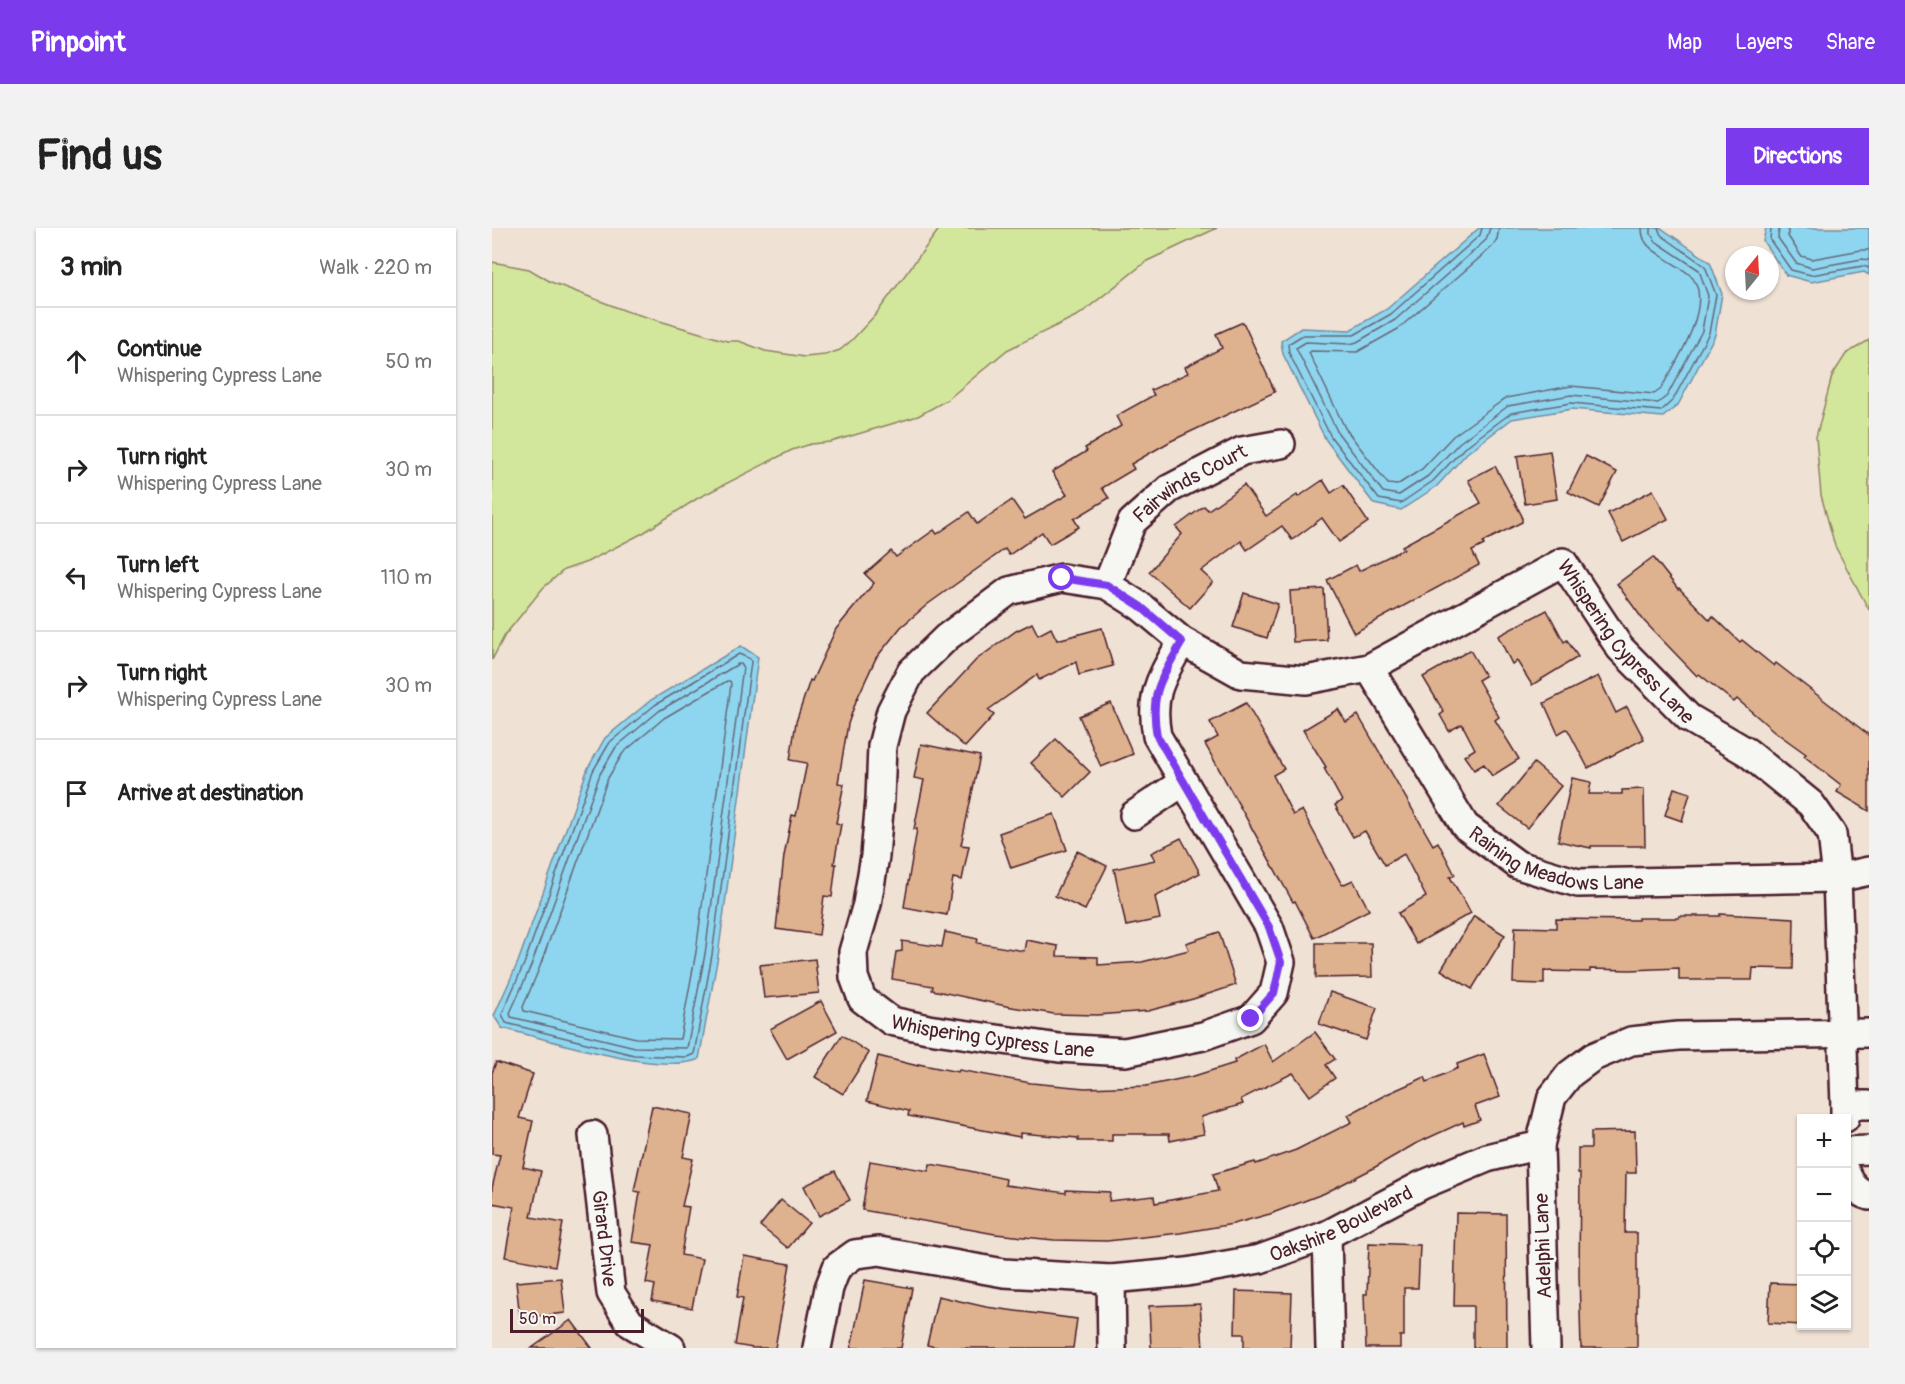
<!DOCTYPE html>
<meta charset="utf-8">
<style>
:root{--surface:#fff;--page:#f2f2f2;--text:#222;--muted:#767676;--line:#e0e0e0;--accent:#7c3aed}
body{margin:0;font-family:Pangolin,sans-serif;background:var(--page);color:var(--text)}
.controls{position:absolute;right:18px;bottom:18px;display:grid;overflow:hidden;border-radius:0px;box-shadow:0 2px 4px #0004}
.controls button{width:54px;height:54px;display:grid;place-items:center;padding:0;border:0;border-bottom:2px solid var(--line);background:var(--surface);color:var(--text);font:30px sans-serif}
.compass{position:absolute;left:1233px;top:18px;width:54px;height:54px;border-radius:50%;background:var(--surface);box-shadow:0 2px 4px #0004;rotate:18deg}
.scale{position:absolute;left:18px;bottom:15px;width:134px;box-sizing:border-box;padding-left:6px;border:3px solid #4a1f2b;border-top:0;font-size:16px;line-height:21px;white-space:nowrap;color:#4a1f2b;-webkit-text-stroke:4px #f6f6f2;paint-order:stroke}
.stop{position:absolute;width:18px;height:18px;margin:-14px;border:4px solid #7c3aed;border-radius:50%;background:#fff}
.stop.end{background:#7c3aed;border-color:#fff;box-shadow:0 2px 6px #0008}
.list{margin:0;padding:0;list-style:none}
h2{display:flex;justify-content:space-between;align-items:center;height:78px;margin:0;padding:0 24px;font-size:26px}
h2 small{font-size:20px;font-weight:400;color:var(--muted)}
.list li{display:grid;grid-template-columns:39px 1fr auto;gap:18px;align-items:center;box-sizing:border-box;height:108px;padding:0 24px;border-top:2px solid var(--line)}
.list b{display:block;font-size:22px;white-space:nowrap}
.list p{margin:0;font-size:20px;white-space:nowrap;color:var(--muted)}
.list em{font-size:20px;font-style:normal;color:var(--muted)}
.icon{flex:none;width:33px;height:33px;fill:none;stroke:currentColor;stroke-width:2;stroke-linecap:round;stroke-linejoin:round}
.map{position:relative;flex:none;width:1377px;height:1120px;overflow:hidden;border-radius:0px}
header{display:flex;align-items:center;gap:36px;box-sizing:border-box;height:84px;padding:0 30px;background:var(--accent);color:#fff}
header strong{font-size:28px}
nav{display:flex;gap:33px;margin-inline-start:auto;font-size:21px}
.intro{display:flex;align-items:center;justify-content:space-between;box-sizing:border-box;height:144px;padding:0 36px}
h1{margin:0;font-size:42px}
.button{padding:15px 27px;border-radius:0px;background:var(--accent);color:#fff;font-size:21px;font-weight:700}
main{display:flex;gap:36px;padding:0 36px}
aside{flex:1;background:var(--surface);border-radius:0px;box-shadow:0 2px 4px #0004}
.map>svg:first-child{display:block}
.green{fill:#d2e79b;stroke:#8e8363;stroke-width:1.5}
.water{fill:#8ed6ef;stroke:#738da1;stroke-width:1.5}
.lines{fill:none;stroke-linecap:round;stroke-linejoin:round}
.shore{stroke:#656879;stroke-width:1.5}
.building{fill:#deb18f;stroke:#4a1f2b;stroke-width:1.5}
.minor-casing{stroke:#4a1f2b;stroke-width:32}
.minor{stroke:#f6f6f2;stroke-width:27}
.route{stroke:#7c3aed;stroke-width:8}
.labels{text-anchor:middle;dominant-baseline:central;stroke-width:5;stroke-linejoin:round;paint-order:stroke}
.street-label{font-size:20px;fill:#4a1f2b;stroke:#f6f6f2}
</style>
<header>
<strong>Pinpoint</strong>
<nav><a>Map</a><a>Layers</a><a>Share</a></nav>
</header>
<div class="intro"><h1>Find us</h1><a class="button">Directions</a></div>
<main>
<aside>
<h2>3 min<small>Walk · 220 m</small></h2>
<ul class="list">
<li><svg class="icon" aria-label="ahead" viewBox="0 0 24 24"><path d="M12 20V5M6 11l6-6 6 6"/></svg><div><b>Continue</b><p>Whispering Cypress Lane</p></div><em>50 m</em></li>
<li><svg class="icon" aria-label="right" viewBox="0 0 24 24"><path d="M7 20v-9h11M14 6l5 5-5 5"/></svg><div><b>Turn right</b><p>Whispering Cypress Lane</p></div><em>30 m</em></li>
<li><svg class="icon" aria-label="left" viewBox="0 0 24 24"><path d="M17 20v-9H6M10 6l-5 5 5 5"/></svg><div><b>Turn left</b><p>Whispering Cypress Lane</p></div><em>110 m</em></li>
<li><svg class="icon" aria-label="right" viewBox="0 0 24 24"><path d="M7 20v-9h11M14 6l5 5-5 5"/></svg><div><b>Turn right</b><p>Whispering Cypress Lane</p></div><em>30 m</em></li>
<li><svg class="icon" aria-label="arrive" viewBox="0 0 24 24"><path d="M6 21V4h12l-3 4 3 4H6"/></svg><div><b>Arrive at destination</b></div></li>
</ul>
</aside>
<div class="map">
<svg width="1377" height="1120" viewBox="0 0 1377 1120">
<rect width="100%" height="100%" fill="#efe1d4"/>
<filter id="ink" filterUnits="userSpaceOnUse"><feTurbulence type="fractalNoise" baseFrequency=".0167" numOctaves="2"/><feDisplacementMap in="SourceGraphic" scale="12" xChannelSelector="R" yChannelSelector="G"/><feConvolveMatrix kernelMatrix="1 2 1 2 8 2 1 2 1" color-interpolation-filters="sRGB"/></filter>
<g filter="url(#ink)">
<g class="green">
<path d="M448,0h277l-70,33 -67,53 -73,36 -60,50 -29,16 -87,26 -20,2 -19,6 -94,48 -55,35 -56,29 -23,8 -21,18 -38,47 -13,25v-398l37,7 22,13 75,29 101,30h12l26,10 40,6 20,-2 15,-5 12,-10 24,-26z"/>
<path d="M1377,112v270l-34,-64 -14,-51 -5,-58 16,-61 14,-22z"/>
</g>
<g class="water">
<path d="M987,0h182l49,34 12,32 -7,41 -37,70 -15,12 -91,-8 -60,10 -45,34 -30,33 -36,24 -27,-6 -48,-64 -43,-86 -2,-13 20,-13 49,2 37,-21z"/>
<path d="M1274,0h103v47l-5,-3 -53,10 -25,-7 -23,-34z"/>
<path d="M249,418l17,11 -40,299 -19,103c-39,17 -153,-20 -197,-31l-8,-12 24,-54 70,-194 17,-30 46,-38z"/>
</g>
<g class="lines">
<g class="shore">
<path d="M990,0l-2,7 -89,79 -37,21h-51l-15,9 1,9 42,84 48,62 22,4 32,-22 31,-33 47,-35 60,-10 90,8 12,-11 36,-67 7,-38 -11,-29 -44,-31 -3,-7"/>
<path d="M998,0l-4,12 -91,80 -38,22 -7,2 -44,-2 -10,6 42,85 45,59 16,3 29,-19 31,-33 49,-37 63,-11 87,8 9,-7 35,-65 6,-35 -9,-26 -44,-29 -4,-7v-6"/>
<path d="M1007,0l-2,11 -5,8 -94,82 -41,23 -46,-1 -2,2 36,75 43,56 9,1 25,-16 31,-33 53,-38 65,-12 83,8 6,-4c14,-24 57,-89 30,-115 -9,-8 -22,-14 -31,-21 -11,-7 -17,-13 -17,-26"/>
<path d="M1279,0l-1,12 21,30 20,5 52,-9 6,2"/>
<path d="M1287,0l-1,10 18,25 16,5 50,-9 7,1"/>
<path d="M1296,0v8l13,20 11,3 49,-9h8"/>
<path d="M247,426l11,5 1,3 -39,293 -18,99 -7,3 -53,-2 -128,-32 -4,-9 22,-50 69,-193 17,-29 45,-37z"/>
<path d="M246,436h3l2,3 -38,287 -18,94 -52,-1 -124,-30 -1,-4 21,-47 69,-192 16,-27 43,-36z"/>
<path d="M235,453h3l1,3 -35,268 -16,87 -44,-1 -112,-27 -1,-4 16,-38 69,-191 15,-25 41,-35z"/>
</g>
</g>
<g class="building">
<path d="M751,94l32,70 -104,49 -40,23 3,5 -32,19 7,10 -35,21 5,8 -29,17 -8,-12 -33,23 -4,-6 -77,55 -27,23 -25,31 -20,43 -8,23 -10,59 6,1 -8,39 5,1 -7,40h2l-4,33 -8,-1 -5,39 -43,-6 8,-73 8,-41 4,1 11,-53 -17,-3 6,-38 14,-42 2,1 24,-52 38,-46 -9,-9 26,-23 5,6 38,-27 3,4 32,-22 8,12 35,-24 13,19 42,-24 -15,-23 35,-21 -2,-3 36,-22 -5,-10 38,-21 -3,-5 37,-17 -3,-6 37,-19 -6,-14z"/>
<path d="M1058,223l7,48 -32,5 -8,-48z"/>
<path d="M1094,228l31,16 -18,35 -31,-15z"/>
<path d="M1003,238l27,50v6l-39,20 1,3 -12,6 7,14 -125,68 -27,-53 29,-15 3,6 45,-22 -2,-3 79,-43 -13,-23z"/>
<path d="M831,252l8,13 12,-8 25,37 -29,20 -17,-24 -30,22 -10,-14 -35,24 -6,-9 -40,30 12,11 -23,26 -41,-36 33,-38 -6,-7 28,-21 4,4 36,-25 22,31 31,-21 1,2z"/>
<path d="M1161,262l15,29 -45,23 -15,-29z"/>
<path d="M1161,329l25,32 1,-1 31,32 3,-4 27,26 2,-2 32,26 2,-3 93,72v76l-32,-19 4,-7 -37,-29 2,-2 -32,-23 -37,-32 -3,3 -35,-28 -2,2 -53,-55 -27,-37z"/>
<path d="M832,361l3,51 -34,2 -3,-51z"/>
<path d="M752,365l34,11 -11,34 -34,-11z"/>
<path d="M1055,382l17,32 3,-2 11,17 -46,28 -15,-24 -5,3 -14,-28z"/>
<path d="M540,395l6,12 13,-7 6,12 45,-12 11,38 -34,9 -3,-13 -37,18 -2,-5 -49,35 6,5 -29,32 -38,-34 49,-53 40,-29z"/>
<path d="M978,422l15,26 -7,4 21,37 -4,3 24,39 -27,17 -8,-12 -10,6 -10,-14 11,-7 -13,-25 -13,7 -9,-16 4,-3 -21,-35z"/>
<path d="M1106,448l18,37 11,-6 17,32 -56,29 -20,-38 -2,-1 -8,5 -14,-31z"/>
<path d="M619,475l22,51 -32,13 -22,-51z"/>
<path d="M754,475l38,66 -11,6 20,40 9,-5 40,75 11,-5 16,30 -55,28 -19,-37 -2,1 -88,-158 13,-7 -8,-15z"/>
<path d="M846,481l8,13 12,-7 75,130 5,-3 17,33 -5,2 21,36 -55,31 -18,-31 28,-16 -22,-43 -19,11 -20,-34 -12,6 -18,-32 7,-4 -18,-33 2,-1 -23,-37z"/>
<path d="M564,511l34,33 -25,25 -34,-34z"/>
<path d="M429,516l59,12 -19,89 8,1 -7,34 -9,-2 -6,37 -43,-8 13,-78h-3l10,-49 -10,-2z"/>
<path d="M1042,535l27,23 -34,42 -28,-22z"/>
<path d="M1080,550l19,4 -2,12h33v-4l22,-1 1,57h-54v2l-33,-7z"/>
<path d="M1182,560l16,5 -8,28 -17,-6z"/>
<path d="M562,586l13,36 -56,18 -12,-35z"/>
<path d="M689,610l19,35 -45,24 5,22 -34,7 -12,-57 41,-9 -4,-7z"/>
<path d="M585,623l30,15 -22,44 -30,-14z"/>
<path d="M1228,686l74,4 -1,51 -40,-1 -1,12h-73v-12l-49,2 -40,-1v3l-46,-1v13l-31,-1 2,-56 41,1v-9l82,1v-2h41v-2h41z"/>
<path d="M982,688l31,19 -33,54 -31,-19z"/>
<path d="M453,704l33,7 -1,4 47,8 2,-11 32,6 -1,10 41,1v8l44,-3 47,-12 -3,-7 33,-11 17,53 -43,14 -45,12 -51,4 -43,-1 -48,-8 -74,-16 1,-4 -41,-7 4,-27 6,-1v-10l40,6z"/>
<path d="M824,715h55l1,34 -56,1z"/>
<path d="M323,731l4,34 -55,5 -4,-33z"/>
<path d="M838,764l47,16 -11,32 -47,-16z"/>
<path d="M329,773l16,30 -50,28 -17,-30z"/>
<path d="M823,804l20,27 -9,6 9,13 -25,18 -17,-23 -52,26 2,5 -42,13 3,17 -34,7 -1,-7h-57v7h-34v-3l-58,-5v4l-112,-21 1,-5 -42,-10 11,-45 40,10v-2l40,8 1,-2 72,13 54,5 61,-2 48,-10 41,-13 -1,-3 30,-16 9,18z"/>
<path d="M350,807l27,18 -26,41 -28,-17z"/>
<path d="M992,826l16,43 -25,9 5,14 -16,6 -1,-4 -48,22 -45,26 -45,23 -55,21 -37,10 -53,9 -73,8 -53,-1 -59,-6 -133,-24 8,-49 59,10 1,-7 35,6 41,9 -1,6 61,8v-3l44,2 -1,9 45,-5 1,7 63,-12 -5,-17 42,-12 1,2 40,-14 56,-28 -4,-7 39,-21 38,-17 2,5 31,-14 -1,-4z"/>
<path d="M4,834l37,12 -14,44 14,3 -10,46 18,4 -10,46 32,6 -8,43 -50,-9 9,-50 -22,-4v-15l8,-33 -8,-1v-81z"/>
<path d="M160,878l40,8 -9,43 10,2 -11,47 7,1 -8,48 21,4 -10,49 -40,-7 3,-16 -9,-2 7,-38 -21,-3 8,-50 -6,-1z"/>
<path d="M1143,903l1,42h-10l-1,60h12v115h-56l-2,-74 1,-101h-2v-25h13v-16z"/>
<path d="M343,943l15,29 -31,16 -15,-30z"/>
<path d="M289,972l28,23 -21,25 -28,-22z"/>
<path d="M964,985l50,1 1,134h-34v-42h-19z"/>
<path d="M877,1015l51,2 -2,43h-14v48h-4v12h-34l-2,-54h3z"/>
<path d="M252,1028l46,8 -15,84h-22l-18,-3 8,-47 -6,-1z"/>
<path d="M69,1050l4,35 -45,5 -4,-36z"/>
<path d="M373,1052l47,8 -11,60h-50z"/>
<path d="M1278,1055l32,1v41l-34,-2z"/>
<path d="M744,1063l56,2 -2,55h-46v-14h-9z"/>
<path d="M446,1068l48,11 91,12 -4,29h-133l-13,-3z"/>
<path d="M708,1076l3,44h-52l-2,-42z"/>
<path d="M79,1092l21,28h-60z"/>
</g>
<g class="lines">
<g class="minor-casing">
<g id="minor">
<path id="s1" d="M615,357l25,-63 37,-33 73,-38 39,-7"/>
<path id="s2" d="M690,413l-42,-35 -33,-21 -45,-7 -53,13 -62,46 -36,35 -20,39 -9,35 -2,53 -5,57 -8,48 -14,48 1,25 8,22 29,22 37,8 131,19 66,4 78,-16 48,-17 23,-26 7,-31 -12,-35 -112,-191c-8,-43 5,-59 25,-95l59,33 65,6 63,-12 194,-106 57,86 69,70 58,34 64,52 21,30 5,44 8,227"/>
<path id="s3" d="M877,440l96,158 53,39 60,18 259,-5 32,-7"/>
<path d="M642,587l49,-33"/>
<path d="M1353,890v-13h24"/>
<path id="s4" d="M101,907l18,158 19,30 41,25"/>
<path d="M1354,923l23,-1"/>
<path d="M1354,945c5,11 11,20 23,23"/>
<path d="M835,1007l3,113"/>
<path d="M619,1051l1,69"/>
<path id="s5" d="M325,1120l12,-60 8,-21 18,-13 24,-3 125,22 107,6 76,-7 73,-13 67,-24 95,-50 65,-27 53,-13"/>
<path d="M1054,1120l-6,-203 12,-48 18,-23 23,-17 38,-16 47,-5 191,-3"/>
</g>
</g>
<use href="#minor" class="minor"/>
</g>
</g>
<g class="lines" filter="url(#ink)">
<path class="route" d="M570,350l45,7 33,21 42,36c-20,35 -33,51 -25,94l112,191 12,35 -7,31 -23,26"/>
</g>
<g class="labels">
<g class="street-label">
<text stroke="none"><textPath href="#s1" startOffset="138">Fairwinds Court</textPath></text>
<text stroke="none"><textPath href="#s2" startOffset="2008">Whispering Cypress Lane</textPath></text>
<text stroke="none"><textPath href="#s3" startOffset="286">Raining Meadows Lane</textPath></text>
<text stroke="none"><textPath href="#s2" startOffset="798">Whispering Cypress Lane</textPath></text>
<text stroke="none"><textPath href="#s5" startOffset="603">Oakshire Boulevard</textPath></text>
<text stroke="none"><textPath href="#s4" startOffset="104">Girard Drive</textPath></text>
<text transform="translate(1051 1018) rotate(-92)">Adelphi Lane</text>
</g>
</g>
</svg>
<div class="controls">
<button>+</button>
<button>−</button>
<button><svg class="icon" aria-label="locate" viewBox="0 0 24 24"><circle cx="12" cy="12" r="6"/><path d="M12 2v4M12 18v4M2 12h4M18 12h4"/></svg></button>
<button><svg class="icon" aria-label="layers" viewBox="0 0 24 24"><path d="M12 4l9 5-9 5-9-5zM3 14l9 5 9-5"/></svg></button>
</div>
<svg class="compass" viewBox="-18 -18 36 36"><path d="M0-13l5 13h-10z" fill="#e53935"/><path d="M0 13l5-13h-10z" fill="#767676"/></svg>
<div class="scale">50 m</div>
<div class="stop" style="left:570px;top:350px"></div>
<div class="stop end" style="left:759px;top:791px"></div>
</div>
</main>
